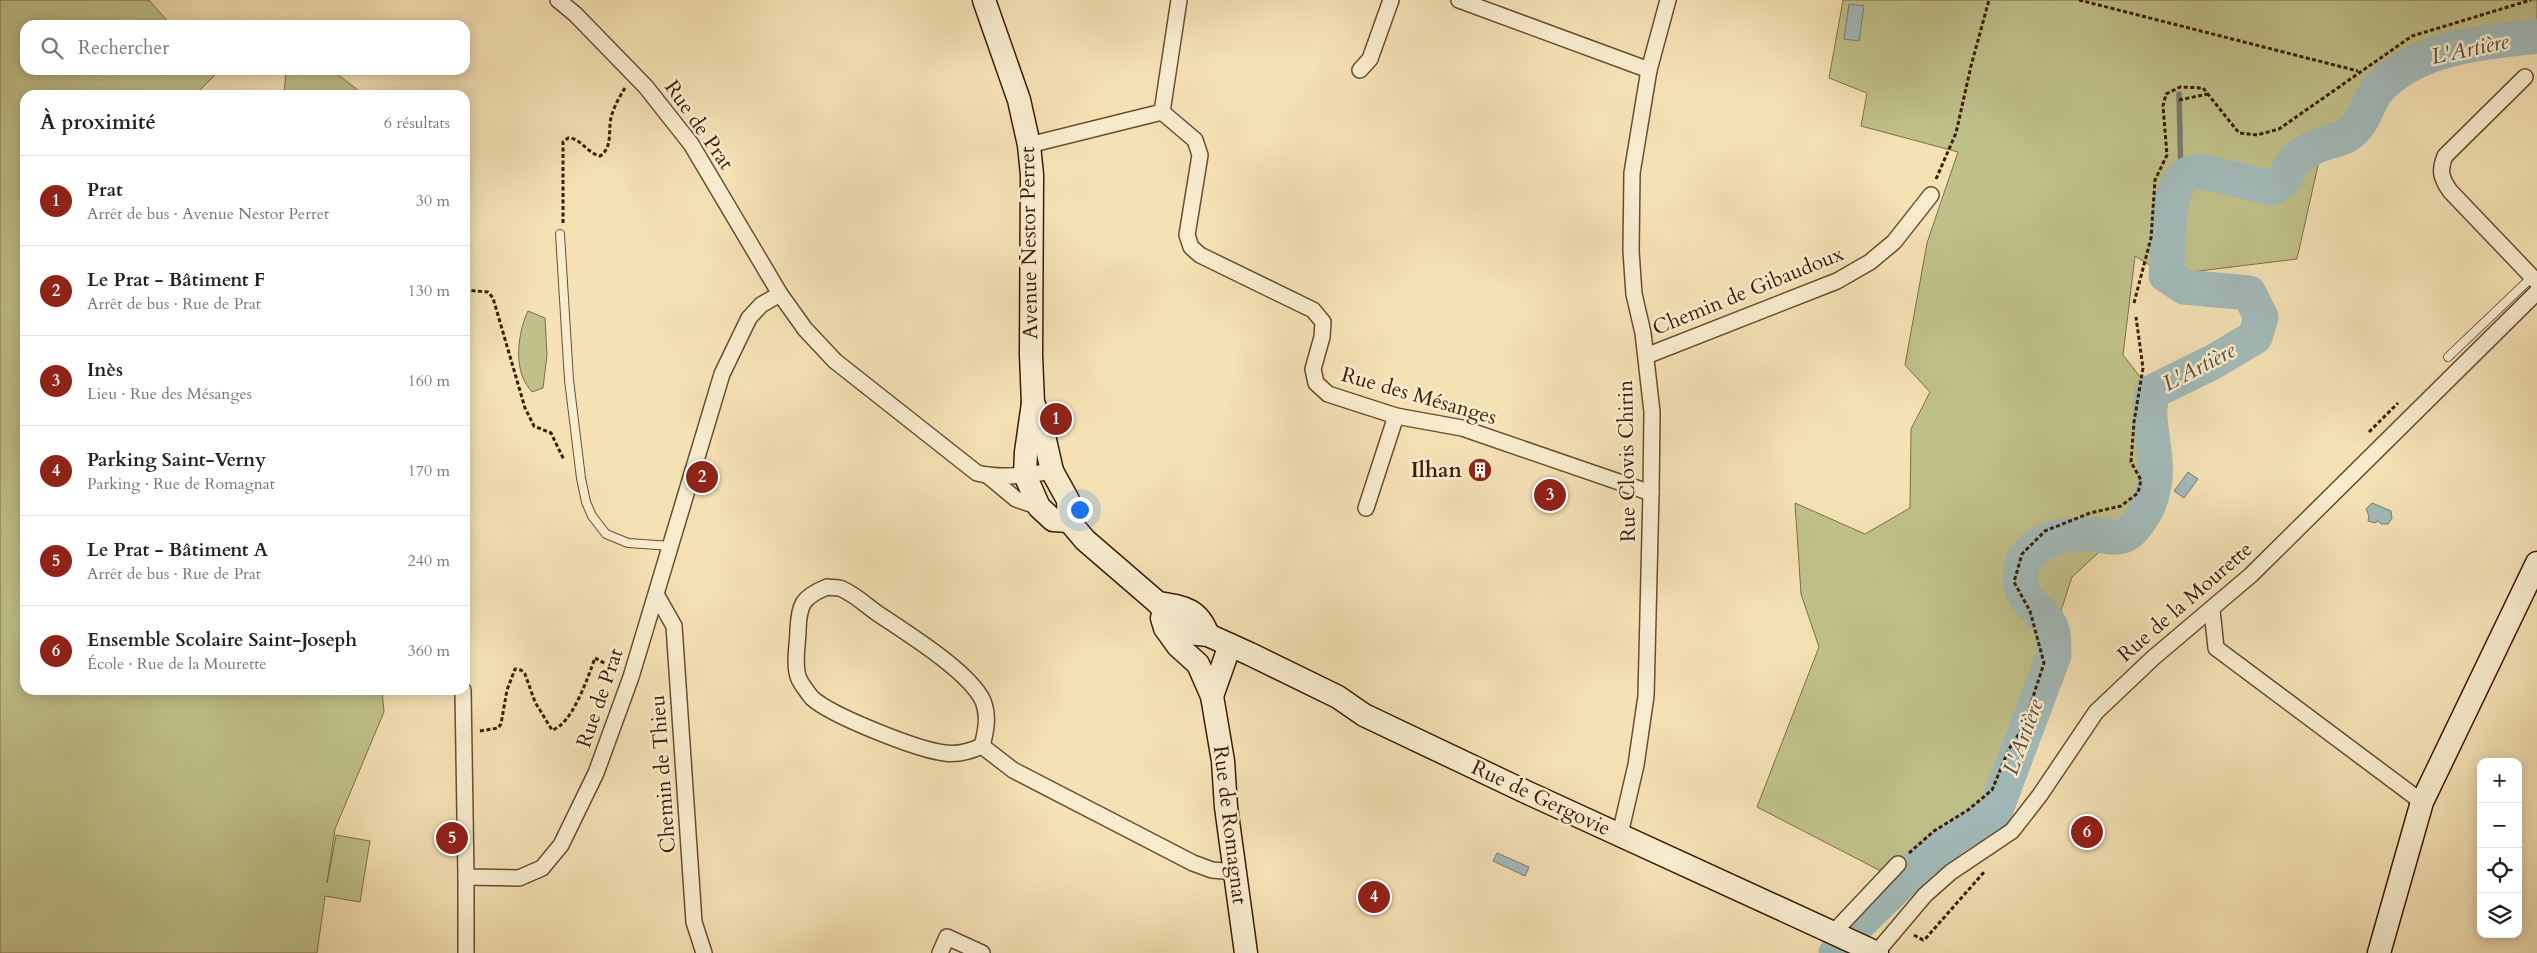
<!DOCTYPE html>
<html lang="fr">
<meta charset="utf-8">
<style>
:root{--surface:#fff;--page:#f2f2f2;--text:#222;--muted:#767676;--line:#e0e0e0;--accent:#8f2418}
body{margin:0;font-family:Cardo,serif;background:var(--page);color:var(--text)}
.controls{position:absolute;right:15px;bottom:15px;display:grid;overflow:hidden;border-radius:10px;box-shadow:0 2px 12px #0003}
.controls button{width:45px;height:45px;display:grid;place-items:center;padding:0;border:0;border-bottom:1px solid var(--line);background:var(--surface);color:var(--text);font:25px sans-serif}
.you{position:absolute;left:1079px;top:509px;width:18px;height:18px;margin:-12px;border:4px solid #fff;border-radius:50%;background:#1a73e8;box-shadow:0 0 0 8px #1a73e833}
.badge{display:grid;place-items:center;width:32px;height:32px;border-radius:50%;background:var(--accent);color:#fff;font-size:16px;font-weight:700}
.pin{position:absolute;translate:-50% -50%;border:2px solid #fff;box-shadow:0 1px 5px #0006}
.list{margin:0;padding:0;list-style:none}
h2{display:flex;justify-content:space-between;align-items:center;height:65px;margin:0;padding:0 20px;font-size:21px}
h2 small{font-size:16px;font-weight:400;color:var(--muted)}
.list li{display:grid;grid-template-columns:32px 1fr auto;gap:15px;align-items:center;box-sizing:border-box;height:90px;padding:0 20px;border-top:1px solid var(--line)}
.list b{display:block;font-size:19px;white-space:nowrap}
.list p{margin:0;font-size:16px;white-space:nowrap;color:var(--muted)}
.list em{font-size:16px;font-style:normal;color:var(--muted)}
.icon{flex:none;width:28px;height:28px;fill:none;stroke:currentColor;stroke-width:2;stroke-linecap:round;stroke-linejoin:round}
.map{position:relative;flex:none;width:2537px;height:953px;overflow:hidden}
.search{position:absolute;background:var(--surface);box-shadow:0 2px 12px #0003;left:20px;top:20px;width:450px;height:55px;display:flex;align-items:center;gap:12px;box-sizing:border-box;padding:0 18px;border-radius:15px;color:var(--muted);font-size:19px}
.panel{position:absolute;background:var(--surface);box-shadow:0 2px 12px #0003;left:20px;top:90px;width:450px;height:605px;border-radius:15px}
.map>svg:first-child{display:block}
.green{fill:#c0c18a;stroke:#7e6f46}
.water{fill:#a2bab9;stroke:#797b70}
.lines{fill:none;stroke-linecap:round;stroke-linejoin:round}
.stream{stroke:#797b70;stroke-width:5.5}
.river{stroke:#a2bab9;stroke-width:35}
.service-casing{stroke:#694e2f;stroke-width:10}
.minor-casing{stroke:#694e2f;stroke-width:18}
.secondary-casing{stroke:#3b1d03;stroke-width:25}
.path{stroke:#3b1d03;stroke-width:3;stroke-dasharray:4 2.5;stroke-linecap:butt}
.service{stroke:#f8ecce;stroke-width:8}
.minor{stroke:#f8ecce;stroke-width:15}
.secondary{stroke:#f8ecce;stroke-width:22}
.labels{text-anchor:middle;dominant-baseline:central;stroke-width:5;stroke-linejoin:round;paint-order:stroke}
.street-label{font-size:21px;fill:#3b1d03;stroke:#f8ecce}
.poi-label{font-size:21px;font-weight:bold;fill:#3b1d03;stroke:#f8ecce;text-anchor:end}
.water-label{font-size:22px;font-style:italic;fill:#5a4c3a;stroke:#f8ecce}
</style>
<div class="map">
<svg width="2537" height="953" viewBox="0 0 2537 953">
<rect width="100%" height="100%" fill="#f4e1b4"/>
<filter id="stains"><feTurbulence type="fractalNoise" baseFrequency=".004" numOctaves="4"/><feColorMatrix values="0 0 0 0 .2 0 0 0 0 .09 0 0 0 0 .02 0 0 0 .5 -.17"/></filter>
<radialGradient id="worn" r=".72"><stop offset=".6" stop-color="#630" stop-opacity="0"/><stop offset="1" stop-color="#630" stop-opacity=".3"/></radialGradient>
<g class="green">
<path d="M0,0h149l22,25h-146v45h186l4,5 -20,20h-170v595h357l2,22 -49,117 -8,54 9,-48 34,6 -10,61 -35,-6 -8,57h-317z"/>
<path d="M1843,0h694v36l-101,17 -59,38 -54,52 -26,116 -131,16 -31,-19 -12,99 29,37 -5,116 -75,69 -77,235 -93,70 -145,-75 62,-160 -18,-53 -6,-91 70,31 45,-26 1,-79 19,-37 -25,-27 22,-122 31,-91 -97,-26 6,-33 -38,-15z"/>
<path d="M286,70h46l31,24 -79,1z"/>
<path d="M528,311l17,7 2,37 -4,33 -11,4c-3,-4 -7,-9 -9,-14 -8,-20 -4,-48 5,-67z"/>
</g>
<g class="water">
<path d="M1849,4l15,2 -5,35 -15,-2z"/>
<path d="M2188,472l10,7 -14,19 -10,-7z"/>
<path d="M2372,503l19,8 1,7 -4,6h-7l-3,-3 -3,2 -7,-2 1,-5 -3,-7z"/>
<path d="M1497,853l32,14 -4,9 -32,-15z"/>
</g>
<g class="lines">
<path class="stream" d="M2179,94l2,86"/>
<path class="river" d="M1836,953l22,-29 65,-63 32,-24 40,-25 59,-157c-1,-9 1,-22 -4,-30 -10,-17 -30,-24 -30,-47 1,-37 39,-44 69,-44 11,0 22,6 34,2 10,-3 19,-19 24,-28 15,-33 6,-56 3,-90 -1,-8 1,-18 2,-26l61,-30 42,-25 6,-20 -12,-24 -65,-6 -18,-12c3,-23 -1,-79 15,-95 6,-7 12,-8 21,-9l70,17c18,-8 16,-24 26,-31 8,-5 18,-12 27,-14 10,-4 20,-4 28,-12 12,-11 15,-30 25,-42 40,-43 104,-46 159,-53"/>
<g class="service-casing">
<g id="service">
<path d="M560,234l9,146 12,98 5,24 6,14 14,18 22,9 43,3"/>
<path d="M2448,357l84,-80"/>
</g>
</g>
<g class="minor-casing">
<g id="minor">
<path d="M558,0l17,14 71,73 45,57 89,150 25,35 30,32 142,112c24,6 51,2 75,-2"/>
<path d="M1459,0l190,70"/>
<path d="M1360,70l10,-11 21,-59"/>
<path d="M2525,77l-80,79c-6,15 -4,22 5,35l87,91"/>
<path d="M1162,112l33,28 5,15 -13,80 4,12 9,8 113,55 10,12 -1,15 -9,32 3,14 12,11 68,22 66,12 189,65"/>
<path d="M1162,112l17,-112"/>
<path d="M1029,145l133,-33"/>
<path d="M1646,356l191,-75 33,-19 24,-20 37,-47"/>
<path d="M987,475l29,24 23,8"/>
<path d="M1366,508l30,-92"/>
<path d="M827,587c4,1 11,0 15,2 12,5 24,16 35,24 28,19 92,58 106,88 6,15 3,30 -1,45 -11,5 -24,9 -37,7 -27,-3 -113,-37 -133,-55 -4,-5 -10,-13 -13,-19 -6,-14 -1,-35 -1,-49 1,-25 4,-33 29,-43z"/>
<path d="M657,596l17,30 20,296 10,31"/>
<path d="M2212,610l4,38 206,154"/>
<path d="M463,690l3,187 53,1 23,-10 19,-23 35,-72 35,-96 91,-303 27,-56 12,-13 19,-11"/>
<path d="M982,746l31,24 180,93 19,7 24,2"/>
<path d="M1620,834l16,-69 10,-69 5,-203 1,-81 -9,-79 -9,-39 -3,-43 1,-78 17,-103 19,-70"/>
<path d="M1832,934l66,-70"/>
<path d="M466,953v-76"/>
<path d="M940,953l7,-16 35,16"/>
<path d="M1876,953l49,-58 26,-23 61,-41 28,-36 56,-83 57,-54 98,-83 286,-283"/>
</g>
</g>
<g class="secondary-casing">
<g id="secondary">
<path d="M984,0l35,100 10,45 3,30 -1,180 2,48 -7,49 -1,23 14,32 14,13 16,1"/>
<path d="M1033,403l7,15 12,53 16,29 1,21 16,19 73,63 15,18 16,12 19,2 42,19 88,43 26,18 162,77 351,161"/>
<path d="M1158,603c25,4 40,5 50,32"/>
<path d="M1162,618l3,10 13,18 20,18 14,32 11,65 3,46 20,146"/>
<path d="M1212,696l18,-51"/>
<path d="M2379,953l43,-151 115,-239"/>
</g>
</g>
<g class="path">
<path d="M2079,0l279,71"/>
<path d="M2179,100l29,-6"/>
<path d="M1936,179l20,-46 15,-67 18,-66"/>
<path d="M563,223v-81l5,-4c13,0 19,15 32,18 14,-9 7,-28 12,-42 3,-9 8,-18 13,-26"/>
<path d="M465,290l23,2 5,6 32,110 9,18 17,7 13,27"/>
<path d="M2134,303l17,-65 4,-58 12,-25 -4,-49 3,-12 14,-7 23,1 36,45 18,2 22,-6 133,-93 119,-36"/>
<path d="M2369,432l29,-29"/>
<path d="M480,731l18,-3 3,-4 6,-34 8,-21 6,1 4,4 10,28 17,28c20,-5 36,-53 43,-72l22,12"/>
<path d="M1909,853l25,-22 34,-21 24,-20 17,-41 14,-21 21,-65 -14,-52 -16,-29 8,-28 23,-23 45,-18 31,-7 17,-13 3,-13 -10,-18 3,-40 9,-54 -7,-51"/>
<path d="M1914,935l9,5 3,-2 59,-67"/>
</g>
<use href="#service" class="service"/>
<use href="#minor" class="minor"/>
<use href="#secondary" class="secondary"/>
</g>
<defs>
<g id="building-disc" transform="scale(1.25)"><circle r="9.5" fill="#8f2418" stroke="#f8ecce"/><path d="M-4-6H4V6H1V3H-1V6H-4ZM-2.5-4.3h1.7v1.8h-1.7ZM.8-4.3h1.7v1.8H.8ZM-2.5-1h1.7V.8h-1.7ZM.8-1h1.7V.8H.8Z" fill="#fff"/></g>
</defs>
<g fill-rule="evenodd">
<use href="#building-disc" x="1480" y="470"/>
</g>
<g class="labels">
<g class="street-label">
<text transform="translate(699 125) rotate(55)">Rue de Prat</text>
<text transform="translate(1029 243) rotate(-91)">Avenue Nestor Perret</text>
<text transform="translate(1748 291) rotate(-22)">Chemin de Gibaudoux</text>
<text transform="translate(1419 396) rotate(16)">Rue des Mésanges</text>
<text transform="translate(1627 461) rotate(-91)">Rue Clovis Chirin</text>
<text transform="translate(2185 602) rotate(-41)">Rue de la Mourette</text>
<text transform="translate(600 698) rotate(-71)">Rue de Prat</text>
<text transform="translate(663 774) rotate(-94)">Chemin de Thieu</text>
<text transform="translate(1541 798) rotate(25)">Rue de Gergovie</text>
<text transform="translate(1230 825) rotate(83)">Rue de Romagnat</text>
</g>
<g class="poi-label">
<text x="1462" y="470">Ilhan</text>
</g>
<g class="water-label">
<text transform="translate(2470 49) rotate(-12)">L'Artière</text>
<text transform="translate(2199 367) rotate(-28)">L'Artière</text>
<text transform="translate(2023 737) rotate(-70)">L'Artière</text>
</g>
</g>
<rect width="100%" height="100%" filter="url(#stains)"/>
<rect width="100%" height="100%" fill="url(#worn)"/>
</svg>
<div class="controls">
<button>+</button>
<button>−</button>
<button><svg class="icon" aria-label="locate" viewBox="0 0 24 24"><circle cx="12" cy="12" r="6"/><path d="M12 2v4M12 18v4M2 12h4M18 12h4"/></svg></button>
<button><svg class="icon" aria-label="layers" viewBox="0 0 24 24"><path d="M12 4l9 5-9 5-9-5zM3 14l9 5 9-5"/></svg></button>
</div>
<div class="you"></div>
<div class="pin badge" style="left:1056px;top:419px">1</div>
<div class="pin badge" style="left:702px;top:477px">2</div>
<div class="pin badge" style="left:1550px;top:495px">3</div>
<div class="pin badge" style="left:1374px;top:897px">4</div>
<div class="pin badge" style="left:452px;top:838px">5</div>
<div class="pin badge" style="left:2087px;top:832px">6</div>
<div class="search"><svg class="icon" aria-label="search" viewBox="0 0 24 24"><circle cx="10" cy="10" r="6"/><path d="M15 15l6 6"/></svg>Rechercher</div>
<section class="panel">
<h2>À proximité<small>6 résultats</small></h2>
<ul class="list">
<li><span class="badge">1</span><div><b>Prat</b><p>Arrêt de bus · Avenue Nestor Perret</p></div><em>30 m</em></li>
<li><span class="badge">2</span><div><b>Le Prat - Bâtiment F</b><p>Arrêt de bus · Rue de Prat</p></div><em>130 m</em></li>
<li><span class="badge">3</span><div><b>Inès</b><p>Lieu · Rue des Mésanges</p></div><em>160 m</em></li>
<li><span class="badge">4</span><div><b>Parking Saint-Verny</b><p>Parking · Rue de Romagnat</p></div><em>170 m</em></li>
<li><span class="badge">5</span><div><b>Le Prat - Bâtiment A</b><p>Arrêt de bus · Rue de Prat</p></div><em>240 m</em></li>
<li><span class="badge">6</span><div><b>Ensemble Scolaire Saint-Joseph</b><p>École · Rue de la Mourette</p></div><em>360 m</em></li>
</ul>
</section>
</div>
